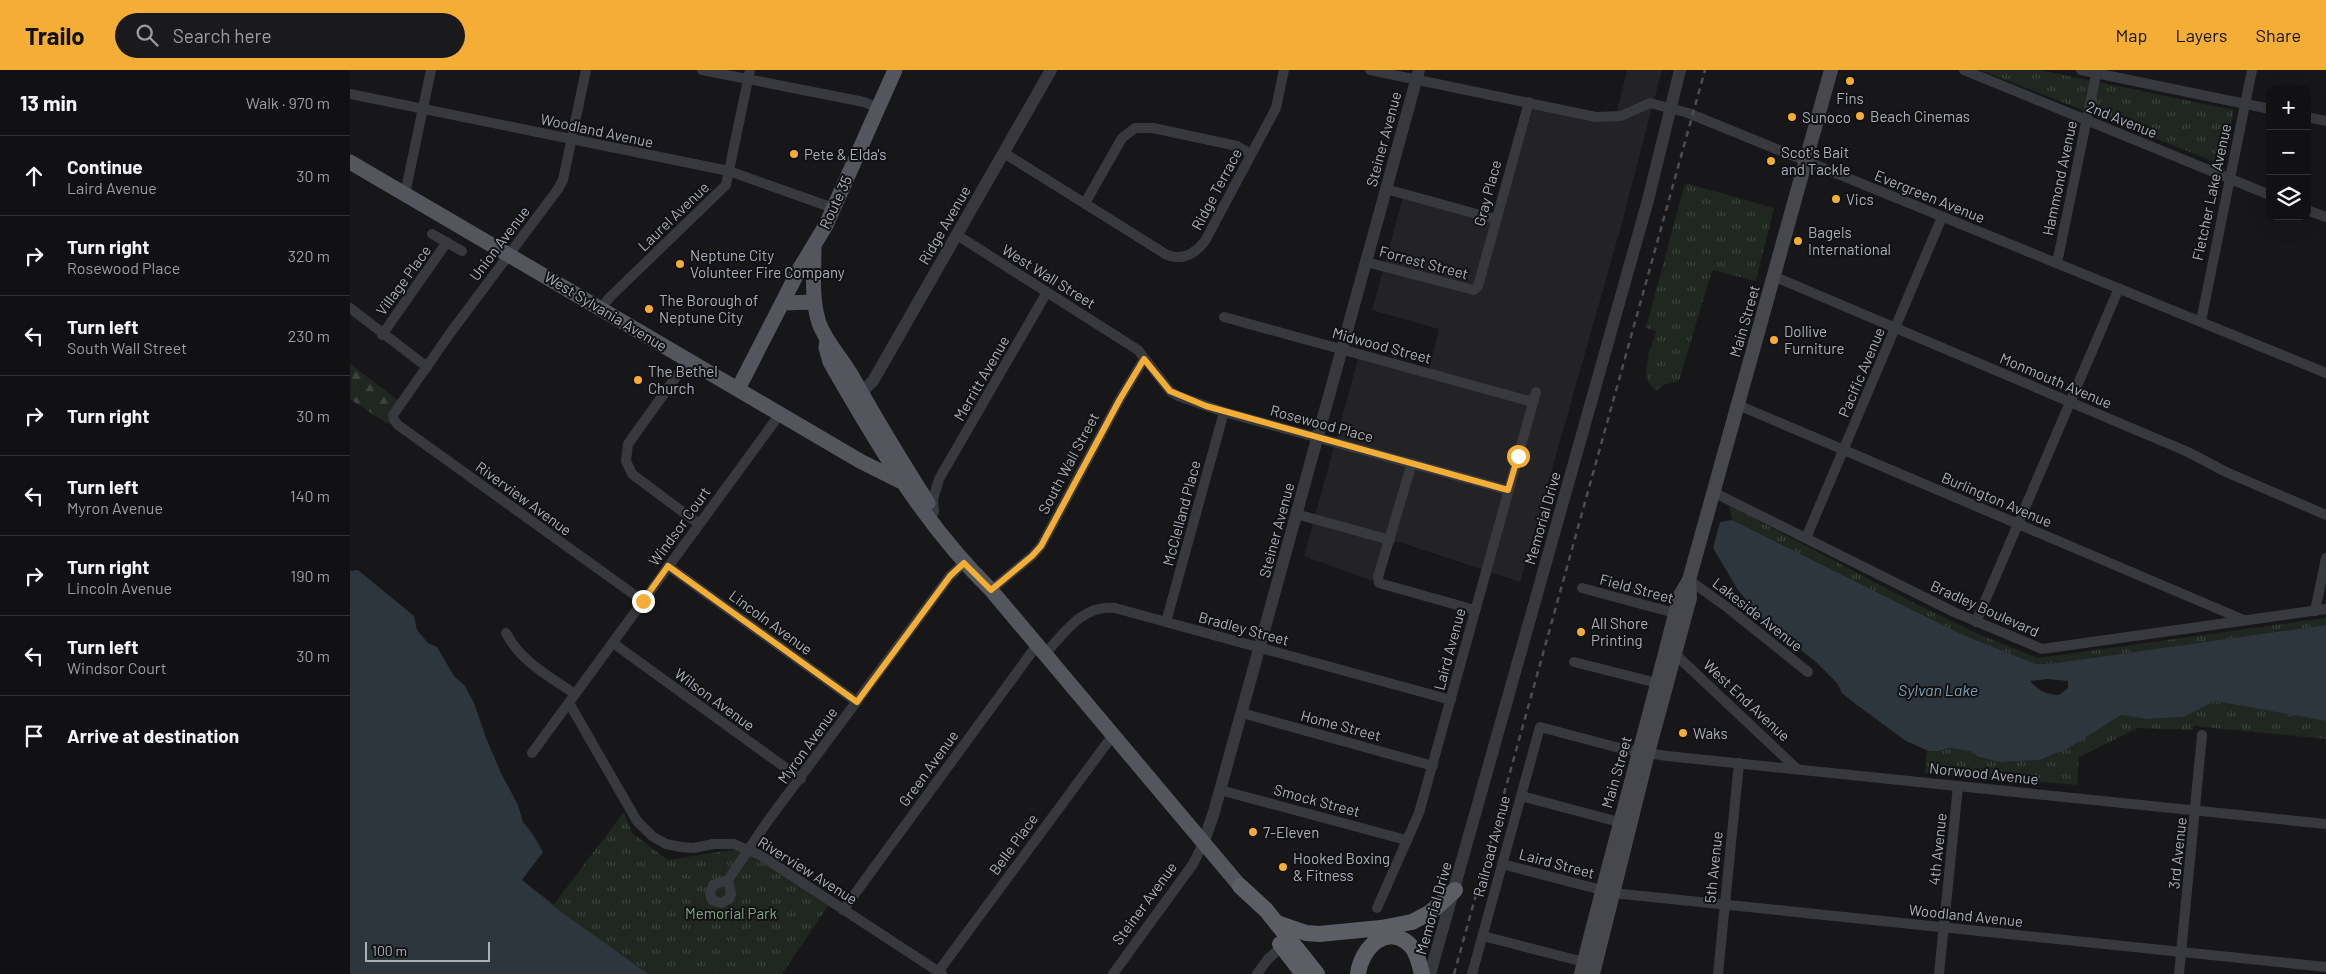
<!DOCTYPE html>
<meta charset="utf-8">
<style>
:root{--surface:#111113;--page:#1a1a1c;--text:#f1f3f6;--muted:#9c9da0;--line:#303133;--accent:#f4ae35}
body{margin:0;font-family:Barlow,sans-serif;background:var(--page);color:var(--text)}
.controls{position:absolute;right:15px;top:15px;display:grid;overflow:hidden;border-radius:10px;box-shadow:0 5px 20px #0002}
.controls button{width:45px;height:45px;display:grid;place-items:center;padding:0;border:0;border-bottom:1px solid var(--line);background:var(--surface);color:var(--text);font:25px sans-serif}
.scale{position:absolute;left:15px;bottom:12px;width:125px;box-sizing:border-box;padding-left:5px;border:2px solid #a9aeb9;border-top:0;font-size:14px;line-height:18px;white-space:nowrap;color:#a9aeb9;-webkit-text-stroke:4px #121214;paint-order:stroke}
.stop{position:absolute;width:15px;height:15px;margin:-11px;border:4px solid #f4ae35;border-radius:50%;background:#fff}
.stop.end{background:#f4ae35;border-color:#fff;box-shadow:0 1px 5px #0008}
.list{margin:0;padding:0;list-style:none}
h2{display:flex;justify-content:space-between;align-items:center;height:65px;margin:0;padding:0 20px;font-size:21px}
h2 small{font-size:16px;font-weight:400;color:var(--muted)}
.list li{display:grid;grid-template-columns:32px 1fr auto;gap:15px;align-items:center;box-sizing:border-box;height:80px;padding:0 20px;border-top:1px solid var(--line)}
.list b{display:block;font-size:19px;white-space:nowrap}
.list p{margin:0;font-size:16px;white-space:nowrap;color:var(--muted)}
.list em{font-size:16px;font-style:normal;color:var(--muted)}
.icon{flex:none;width:28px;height:28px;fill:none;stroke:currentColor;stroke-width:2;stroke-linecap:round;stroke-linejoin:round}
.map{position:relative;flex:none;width:1976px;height:904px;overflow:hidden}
header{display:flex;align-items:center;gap:30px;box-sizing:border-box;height:70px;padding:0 25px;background:var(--accent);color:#111}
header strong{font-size:24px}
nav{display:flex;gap:28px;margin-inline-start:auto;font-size:18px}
.search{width:350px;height:45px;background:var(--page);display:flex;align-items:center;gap:12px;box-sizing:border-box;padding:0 18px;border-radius:28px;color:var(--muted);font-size:19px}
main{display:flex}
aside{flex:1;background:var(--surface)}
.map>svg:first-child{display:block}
.built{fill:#232326}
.forest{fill:url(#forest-firs)}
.park{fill:url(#park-tufts)}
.water{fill:#2d363d;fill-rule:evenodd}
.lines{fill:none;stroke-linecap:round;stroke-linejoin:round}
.minor{stroke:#38393e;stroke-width:10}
.tertiary{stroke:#38393e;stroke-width:12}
.secondary{stroke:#46484e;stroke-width:14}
.primary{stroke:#54565d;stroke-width:15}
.trunk{stroke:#5c5e66;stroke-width:16}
.rail{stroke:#4b4d53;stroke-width:2.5;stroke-dasharray:6 5;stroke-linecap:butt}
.route{stroke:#f4ae35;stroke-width:6}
.poi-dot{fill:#f4ae35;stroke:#121214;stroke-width:2}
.labels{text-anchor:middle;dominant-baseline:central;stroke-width:4;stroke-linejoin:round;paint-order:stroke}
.poi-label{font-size:15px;fill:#a9aeb9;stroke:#121214;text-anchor:start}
.street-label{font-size:15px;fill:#a9aeb9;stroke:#121214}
.park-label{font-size:15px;fill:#80a481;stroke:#121214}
.water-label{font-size:16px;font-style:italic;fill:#809db4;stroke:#121214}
</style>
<header>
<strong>Trailo</strong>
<div class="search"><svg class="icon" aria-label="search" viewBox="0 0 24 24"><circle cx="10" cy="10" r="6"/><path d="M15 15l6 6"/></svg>Search here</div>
<nav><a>Map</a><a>Layers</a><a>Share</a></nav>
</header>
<main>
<aside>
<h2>13 min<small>Walk · 970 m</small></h2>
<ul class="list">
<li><svg class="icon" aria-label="ahead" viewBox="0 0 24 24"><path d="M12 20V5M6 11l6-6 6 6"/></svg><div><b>Continue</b><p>Laird Avenue</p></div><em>30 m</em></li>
<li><svg class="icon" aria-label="right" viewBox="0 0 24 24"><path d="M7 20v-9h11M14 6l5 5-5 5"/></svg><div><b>Turn right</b><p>Rosewood Place</p></div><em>320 m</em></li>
<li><svg class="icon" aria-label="left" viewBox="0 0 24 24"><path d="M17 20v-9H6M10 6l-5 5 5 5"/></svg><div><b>Turn left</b><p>South Wall Street</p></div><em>230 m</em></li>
<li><svg class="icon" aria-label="right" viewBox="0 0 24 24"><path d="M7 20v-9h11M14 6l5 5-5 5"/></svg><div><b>Turn right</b></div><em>30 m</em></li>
<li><svg class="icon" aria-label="left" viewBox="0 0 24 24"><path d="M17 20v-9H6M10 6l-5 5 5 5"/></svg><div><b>Turn left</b><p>Myron Avenue</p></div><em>140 m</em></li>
<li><svg class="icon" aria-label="right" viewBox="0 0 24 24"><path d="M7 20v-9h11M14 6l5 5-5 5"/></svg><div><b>Turn right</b><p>Lincoln Avenue</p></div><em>190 m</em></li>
<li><svg class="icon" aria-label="left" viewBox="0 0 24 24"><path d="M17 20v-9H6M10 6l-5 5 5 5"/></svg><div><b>Turn left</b><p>Windsor Court</p></div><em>30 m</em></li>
<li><svg class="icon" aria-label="arrive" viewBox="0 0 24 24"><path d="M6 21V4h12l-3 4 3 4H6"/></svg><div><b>Arrive at destination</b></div></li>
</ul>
</aside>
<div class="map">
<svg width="1976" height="904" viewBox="0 0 1976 904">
<defs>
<pattern id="forest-firs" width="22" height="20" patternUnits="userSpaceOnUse" patternTransform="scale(1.25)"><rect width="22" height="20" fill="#1f2720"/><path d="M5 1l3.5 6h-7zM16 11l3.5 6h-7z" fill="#3d443e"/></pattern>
<pattern id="park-tufts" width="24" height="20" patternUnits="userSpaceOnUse" patternTransform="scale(1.25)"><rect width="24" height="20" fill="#1f2720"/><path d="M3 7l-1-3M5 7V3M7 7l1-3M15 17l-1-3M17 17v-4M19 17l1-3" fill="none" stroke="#3d443e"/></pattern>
</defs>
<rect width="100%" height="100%" fill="#171719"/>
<path class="built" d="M1277,0h35l-42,160 -100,352 -130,-43 -12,44 -74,-27 55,-201 69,18 11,-44 -67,-19 32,-117 95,29 34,-114 82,11z"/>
<path class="forest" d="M0,294l53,40 -15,20 -38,-25z"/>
<g class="park">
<path d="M1630,0h59l195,40 -11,55z"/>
<path d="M1335,113l89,25 -18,73 -44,-11 -33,111 -16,4 -7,6c-19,-14 -5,-41 0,-60l-10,-3z"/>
<path d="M1379,435l185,98 64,31 60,24 288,-40v7l-277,39h-13l-75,-30 -229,-114z"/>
<path d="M1865,631l111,20v18l-132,-13 -2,4 -54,-2 -59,29 -2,28 -152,-12 2,-23 15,1 8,-3 23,4 5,6 22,4 40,-2 16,-6 65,-39 27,4 36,-2z"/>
<path d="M274,742l8,21 36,27 76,-12 86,55 -48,71h-150l-108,-92 30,22z"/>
</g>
<g class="water">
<path d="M1382,450l229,114 75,30h13l277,-39v96l-111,-20 -31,16 -36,2 -27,-4 -54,34 -27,11 -40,2 -22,-5 -5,-5 -23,-4 -11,3h-10l-23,-10 -53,-39 -11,-9 -5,-10 -21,-21 -52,-41 -26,-31 -25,-42 7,-26zM1697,609l21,2v7l-9,7c-13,-1 -20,-4 -29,-14z"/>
<path d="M8,500l56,46 3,14 11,13 9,4 17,29 11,10 9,17 12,35 15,35 17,32 5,17 9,11 11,19 -21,28 38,31 88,63h-298v-403z"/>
</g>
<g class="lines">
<g class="minor">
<path d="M236,0l-23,110 -5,9 -107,143 -58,83 1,5 4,5 245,176"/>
<path d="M352,0l162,32 14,6"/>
<path d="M1020,0l226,47 25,-1 29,-13 38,10 638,260"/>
<path d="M1614,0l306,125"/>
<path d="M1731,0l189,39"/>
<path d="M0,24l379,77 104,37"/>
<path d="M1957,47l19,4"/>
<path d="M654,83l163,102c16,6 28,-1 38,-14l71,-133 8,-38"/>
<path d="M1036,119l109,30"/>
<path d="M55,124l26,-124"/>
<path d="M735,133l37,-65 13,-10h18l84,18 14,8"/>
<path d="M1957,140l19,7"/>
<path d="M82,164l30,17"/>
<path d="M607,165l181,115 32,41 8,5 46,16 284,78"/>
<path d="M1016,192l108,28 4,-4 51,-184"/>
<path d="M1707,193l40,-193"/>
<path d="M1423,206l415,176 38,20 100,43"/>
<path d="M0,238l77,59"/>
<path d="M251,238l9,-11 116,-112 24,-115"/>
<path d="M874,247l309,85"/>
<path d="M1851,251l51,-251"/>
<path d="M32,265l65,-93"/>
<path d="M338,290l-60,84 -2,17 6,13 67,50"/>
<path d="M1388,335l506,215"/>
<path d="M1062,393l-34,114 1,6 96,27"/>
<path d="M1363,422l241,120 88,37 284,-40"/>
<path d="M584,442l-1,-13 6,-20 108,-187"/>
<path d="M946,444l94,26"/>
<path d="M1456,468l136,-321"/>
<path d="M318,496l189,136"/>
<path d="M1339,510l39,28 80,64"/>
<path d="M1232,518l100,27"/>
<path d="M641,520l41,-34 9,-10 79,-147 24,-40"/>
<path d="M1965,541l11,-53"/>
<path d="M816,552l58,-210"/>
<path d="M1626,552l143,-334"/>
<path d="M156,563c14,28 44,44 69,61"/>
<path d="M263,573l188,136"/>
<path d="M695,584c19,-21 38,-50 70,-46l336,92"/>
<path d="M1325,584l122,115"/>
<path d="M1224,592l83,21"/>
<path d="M219,633l68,118 15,15 14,8 15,3 13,1 19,-4h21l26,11 182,119"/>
<path d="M892,643l191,53"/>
<path d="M182,683l248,-339"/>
<path d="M870,720l186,50"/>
<path d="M1171,726l98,26"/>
<path d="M1152,794l111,29 713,74"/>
<path d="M378,810l39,-58 183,-246 14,-13"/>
<path d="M378,810l3,14 -2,5 -8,4 -9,-3 -2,-7 3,-8z"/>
<path d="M1027,838l42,-95 117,-421"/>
<path d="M493,840l194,-265"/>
<path d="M1133,866l101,26"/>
<path d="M588,902l175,-237"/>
<path d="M763,904l80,-110 10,-20"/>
<path d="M907,904l11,-15 14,-13"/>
<path d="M1122,904l68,-247 83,22 44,7 659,68"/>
<path d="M1368,904l21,-211"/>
<path d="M1589,904l19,-188"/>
<path d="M1829,904l23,-239"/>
</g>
<g class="tertiary">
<path d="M511,323l12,-12 178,-311"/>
<path d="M853,774l11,-32 205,-742"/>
<path d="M1080,904l218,-774 32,-130"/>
</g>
<g class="secondary">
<path d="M1231,904c30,-121 64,-240 94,-360l5,-19 9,-15 142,-510"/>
<path d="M1243,904l55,-221 42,-155 -1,-18"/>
</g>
<g class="primary">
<path d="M0,92l510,299 40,20"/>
<path d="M464,176c0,26 -3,52 5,77 7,20 24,36 34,55 24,43 49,84 75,125"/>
<path d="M432,233l32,-1"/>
<path d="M477,270l-1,8 4,14c47,82 93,161 161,228l249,296"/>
<path d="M388,319l62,-121 26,-43 69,-155"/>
</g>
<g class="trunk">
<path d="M890,816l26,24 51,64"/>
<path d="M927,853l29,10 13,1 62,-6 31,-6 19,-10 24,-22"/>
<path d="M930,874l23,30"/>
<path d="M1008,904c3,-25 28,-52 52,-29 8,8 9,19 12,29"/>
</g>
<path class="rail" d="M1104,904l251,-904"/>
</g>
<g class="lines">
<path class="route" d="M293,531l25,-35 189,136 93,-126 14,-13 27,27 41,-34 9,-10 79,-147 24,-40 26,32 36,15 302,84 10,-34"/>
</g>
<g class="poi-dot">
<circle cx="1500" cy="11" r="5"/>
<circle cx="1510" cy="46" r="5"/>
<circle cx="1442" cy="47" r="5"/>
<circle cx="444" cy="84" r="5"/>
<circle cx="1421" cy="91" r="5"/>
<circle cx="1486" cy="129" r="5"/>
<circle cx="1448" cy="171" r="5"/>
<circle cx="330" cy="194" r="5"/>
<circle cx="299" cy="239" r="5"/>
<circle cx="1424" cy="270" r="5"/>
<circle cx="288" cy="310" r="5"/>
<circle cx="1231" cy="562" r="5"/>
<circle cx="1333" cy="663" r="5"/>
<circle cx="903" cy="762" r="5"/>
<circle cx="933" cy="797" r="5"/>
</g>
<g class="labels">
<g class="poi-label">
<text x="1500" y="28" text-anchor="middle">Fins</text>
<text x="1520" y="46">Beach Cinemas</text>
<text x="1452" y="47">Sunoco</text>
<text x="1431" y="82">Scot's Bait<tspan x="1431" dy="17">and Tackle</tspan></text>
<text x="454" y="84">Pete &amp; Elda's</text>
<text x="1496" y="129">Vics</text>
<text x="1458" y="162">Bagels<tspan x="1458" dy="17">International</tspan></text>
<text x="340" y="185">Neptune City<tspan x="340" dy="17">Volunteer Fire Company</tspan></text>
<text x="309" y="230">The Borough of<tspan x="309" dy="17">Neptune City</tspan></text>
<text x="1434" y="261">Dollive<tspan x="1434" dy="17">Furniture</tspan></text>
<text x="298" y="301">The Bethel<tspan x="298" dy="17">Church</tspan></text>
<text x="1241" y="553">All Shore<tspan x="1241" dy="17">Printing</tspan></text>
<text x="1343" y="663">Waks</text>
<text x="913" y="762">7-Eleven</text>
<text x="943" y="788">Hooked Boxing<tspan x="943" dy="17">&amp; Fitness</tspan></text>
</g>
<g class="street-label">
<text transform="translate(1772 49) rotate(22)">2nd Avenue</text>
<text transform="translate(247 60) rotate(12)">Woodland Avenue</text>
<text transform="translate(1033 69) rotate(-75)">Steiner Avenue</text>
<text transform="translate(1709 108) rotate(-78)">Hammond Avenue</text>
<text transform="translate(866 119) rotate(-62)">Ridge Terrace</text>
<text transform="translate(1861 122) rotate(-78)">Fletcher Lake Avenue</text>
<text transform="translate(1137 123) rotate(-75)">Gray Place</text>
<text transform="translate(1580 126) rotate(22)">Evergreen Avenue</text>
<text transform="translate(485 132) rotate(-65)">Route 35</text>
<text transform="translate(323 146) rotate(-44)">Laurel Avenue</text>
<text transform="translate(594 155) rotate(-60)">Ridge Avenue</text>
<text transform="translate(149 173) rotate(-53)">Union Avenue</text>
<text transform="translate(1074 192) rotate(15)">Forrest Street</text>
<text transform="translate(699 206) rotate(32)">West Wall Street</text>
<text transform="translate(53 210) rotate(-54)">Village Place</text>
<text transform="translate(256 241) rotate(31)">West Sylvania Avenue</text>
<text transform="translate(1394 251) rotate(-74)">Main Street</text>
<text transform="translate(1032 275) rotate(15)">Midwood Street</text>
<text transform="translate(1511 302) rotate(-67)">Pacific Avenue</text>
<text transform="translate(631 308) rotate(-60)">Merritt Avenue</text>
<text transform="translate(1706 310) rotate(23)">Monmouth Avenue</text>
<text transform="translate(972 353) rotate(15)">Rosewood Place</text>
<text transform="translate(718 393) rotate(-62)">South Wall Street</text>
<text transform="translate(174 428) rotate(36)">Riverview Avenue</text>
<text transform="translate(1647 429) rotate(23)">Burlington Avenue</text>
<text transform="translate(831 443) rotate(-75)">McClelland Place</text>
<text transform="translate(1192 448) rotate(-74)">Memorial Drive</text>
<text transform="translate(329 456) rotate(-54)">Windsor Court</text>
<text transform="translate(926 460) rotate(-75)">Steiner Avenue</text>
<text transform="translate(1287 518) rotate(15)">Field Street</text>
<text transform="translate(1635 538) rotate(24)">Bradley Boulevard</text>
<text transform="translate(1408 544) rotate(38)">Lakeside Avenue</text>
<text transform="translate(421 552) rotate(36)">Lincoln Avenue</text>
<text transform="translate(894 558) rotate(15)">Bradley Street</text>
<text transform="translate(1099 579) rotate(-75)">Laird Avenue</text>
<text transform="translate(365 629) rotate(36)">Wilson Avenue</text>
<text transform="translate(1397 630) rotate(43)">West End Avenue</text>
<text transform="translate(991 655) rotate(15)">Home Street</text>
<text transform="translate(457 675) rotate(-54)">Myron Avenue</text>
<text transform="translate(578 698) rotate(-54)">Green Avenue</text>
<text transform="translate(1266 702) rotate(-74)">Main Street</text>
<text transform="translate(1634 703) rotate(6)">Norwood Avenue</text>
<text transform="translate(967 730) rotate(15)">Smock Street</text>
<text transform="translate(663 774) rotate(-54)">Belle Place</text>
<text transform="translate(1141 776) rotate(-75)">Railroad Avenue</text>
<text transform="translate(1587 779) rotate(-84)">4th Avenue</text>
<text transform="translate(1827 783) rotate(-84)">3rd Avenue</text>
<text transform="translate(1207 793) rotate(15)">Laird Street</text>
<text transform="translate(1363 797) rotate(-84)">5th Avenue</text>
<text transform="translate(458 800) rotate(32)">Riverview Avenue</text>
<text transform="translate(794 833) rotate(-54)">Steiner Avenue</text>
<text transform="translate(1083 838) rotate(-74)">Memorial Drive</text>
<text transform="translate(1616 845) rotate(6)">Woodland Avenue</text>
</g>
<g class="park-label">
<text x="381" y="843">Memorial Park</text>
</g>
<g class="water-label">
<text x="1588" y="619">Sylvan Lake</text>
</g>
</g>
</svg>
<div class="controls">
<button>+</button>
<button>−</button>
<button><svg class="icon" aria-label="layers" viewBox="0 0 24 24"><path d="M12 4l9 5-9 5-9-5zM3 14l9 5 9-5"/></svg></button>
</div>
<div class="scale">100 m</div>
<div class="stop" style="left:1168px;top:386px"></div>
<div class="stop end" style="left:293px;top:531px"></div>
</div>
</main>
